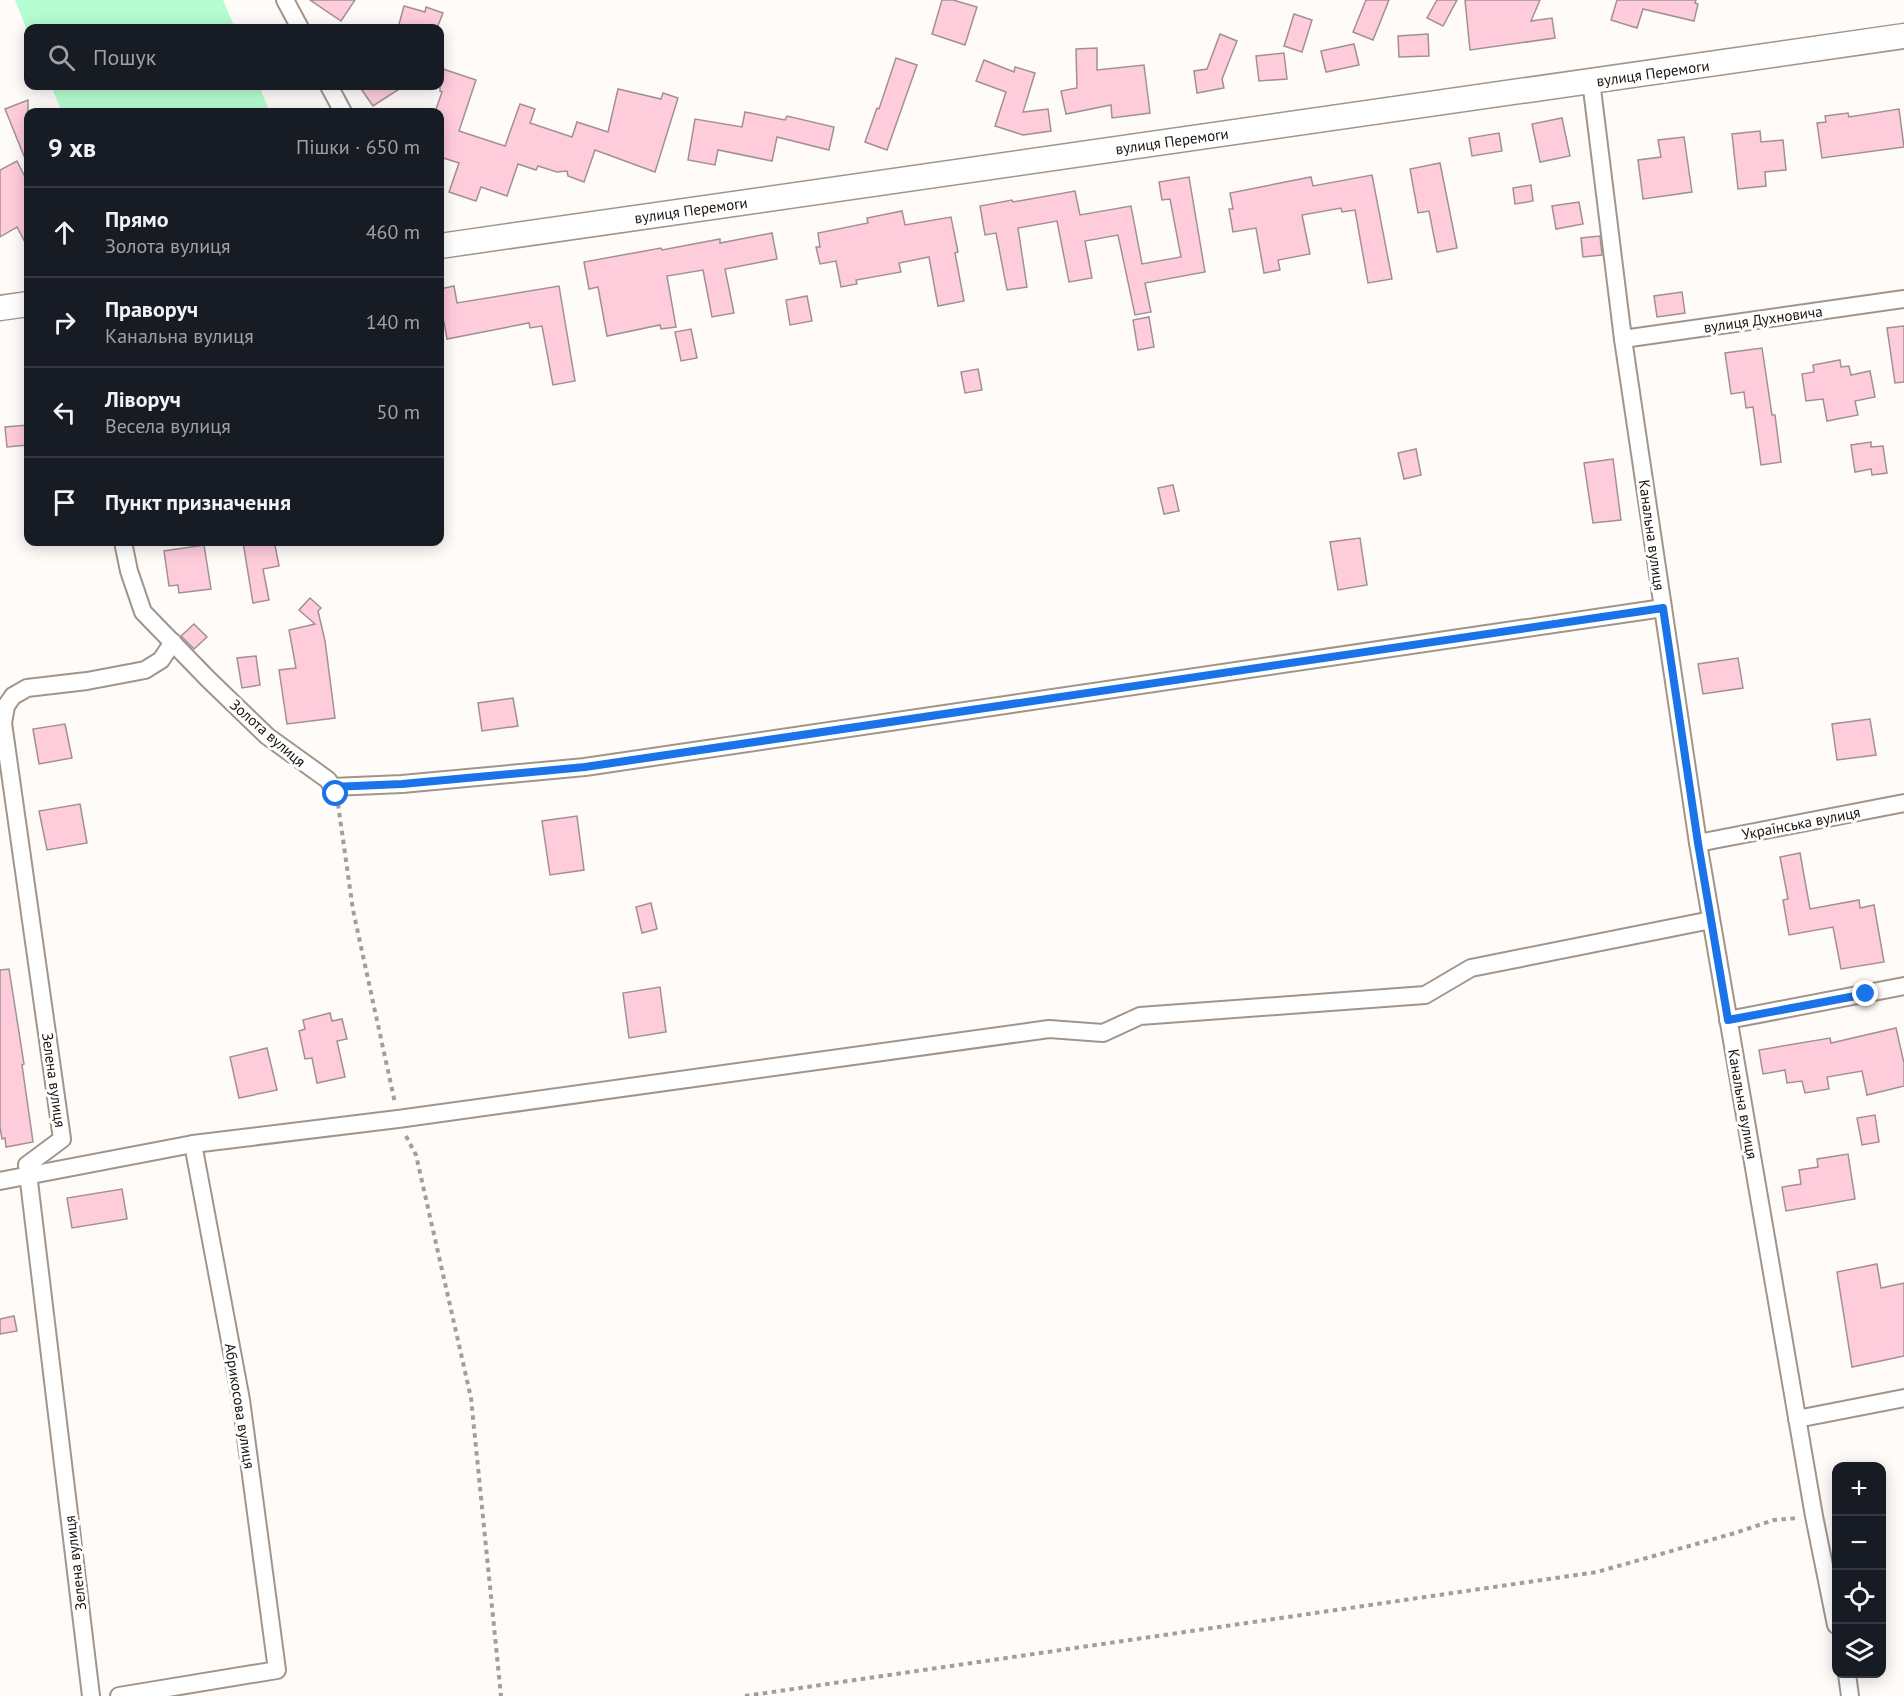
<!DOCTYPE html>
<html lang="uk">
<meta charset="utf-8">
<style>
:root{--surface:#171b24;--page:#20242c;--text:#f1f3f6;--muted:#9ea1a6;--line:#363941}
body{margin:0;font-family:"PT Sans",sans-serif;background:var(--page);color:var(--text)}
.controls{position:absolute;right:18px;bottom:18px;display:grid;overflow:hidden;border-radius:12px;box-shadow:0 3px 15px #0003}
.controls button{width:54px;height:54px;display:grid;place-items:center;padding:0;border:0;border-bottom:2px solid var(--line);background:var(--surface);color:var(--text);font:30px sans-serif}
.stop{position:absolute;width:18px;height:18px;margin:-14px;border:4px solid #1a73e8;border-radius:50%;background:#fff}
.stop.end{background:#1a73e8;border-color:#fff;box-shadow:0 2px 6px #0008}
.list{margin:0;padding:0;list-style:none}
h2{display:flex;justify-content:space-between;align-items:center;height:78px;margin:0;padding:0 24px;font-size:26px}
h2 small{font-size:20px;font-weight:400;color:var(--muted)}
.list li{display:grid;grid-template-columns:39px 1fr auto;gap:18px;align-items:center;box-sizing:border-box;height:90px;padding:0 24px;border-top:2px solid var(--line)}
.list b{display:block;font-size:22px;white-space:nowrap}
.list p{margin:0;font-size:20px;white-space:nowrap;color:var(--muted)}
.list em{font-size:20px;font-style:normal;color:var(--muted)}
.icon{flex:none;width:33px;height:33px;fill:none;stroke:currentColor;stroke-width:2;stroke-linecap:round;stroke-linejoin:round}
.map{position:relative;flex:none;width:1904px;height:1696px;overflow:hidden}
.search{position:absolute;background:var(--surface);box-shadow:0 3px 15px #0003;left:24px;top:24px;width:420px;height:66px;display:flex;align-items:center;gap:15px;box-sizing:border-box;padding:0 21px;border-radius:12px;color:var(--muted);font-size:22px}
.panel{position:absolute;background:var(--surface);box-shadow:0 3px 15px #0003;left:24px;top:108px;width:420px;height:438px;border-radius:12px}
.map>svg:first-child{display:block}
.green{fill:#b5fdd0}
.building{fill:#ffccdc;stroke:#a19096;stroke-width:1.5}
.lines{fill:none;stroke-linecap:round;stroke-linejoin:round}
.street-casing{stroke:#a1958a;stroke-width:20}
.secondary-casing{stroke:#a1958a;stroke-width:27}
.path{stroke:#a29e9b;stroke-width:4;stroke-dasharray:4.5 4.5;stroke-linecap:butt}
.street{stroke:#fff;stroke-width:16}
.secondary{stroke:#fff;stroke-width:24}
.route{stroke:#1a73e8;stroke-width:8}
.labels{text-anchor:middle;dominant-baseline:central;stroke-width:6;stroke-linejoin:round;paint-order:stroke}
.street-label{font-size:15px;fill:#17130f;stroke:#fff}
</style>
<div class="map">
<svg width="1904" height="1696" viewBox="0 0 1904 1696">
<rect width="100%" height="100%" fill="#fefbf9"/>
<g class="green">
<path d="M15,0h208l12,28h-207v5z"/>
<path d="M51,86h208l11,26h-208z"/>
</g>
<g class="building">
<path d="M310,0h45l-14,21z"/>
<path d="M942,0h11l24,7 -12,38 -33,-11z"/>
<path d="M1366,0h23l-16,40 -20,-8z"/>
<path d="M1437,0h20l-14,26 -16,-8z"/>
<path d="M1465,0h75l-9,21 21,-3 3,20 -85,12z"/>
<path d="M1617,0h79l-1,3 3,1 -4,17 -51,-12 -6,19 -26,-8z"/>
<path d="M404,6l21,6 1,-5 17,6 -6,15h-39z"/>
<path d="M1294,14l18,6 -10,32 -18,-6z"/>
<path d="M1220,34l17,7 -15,38 2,9 -27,5 -3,-22 13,-2z"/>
<path d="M1428,34l1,22 -30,1 -1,-21z"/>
<path d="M1354,44l5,21 -33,7 -5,-21z"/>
<path d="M1097,48v22l47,-5 6,48 -38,5 -1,-13 -45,9 -5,-23 16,-3 -1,-39z"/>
<path d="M1284,53l3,26 -28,2 -3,-25z"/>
<path d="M896,58l21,7 -30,85 -22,-8 12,-34 2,1z"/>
<path d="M984,60l30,12 1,-5 20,6 -12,39 25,-3 3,22 -28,4 -28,-9 11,-34 -30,-11z"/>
<path d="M440,68l36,12 -17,51 46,15 15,-42 15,5 -5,14 42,14 5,-15 31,10 10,-43 43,10 2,-6 15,5 -23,74 -60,-22 -11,32 -16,-6 -1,-5 -10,1 -19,-6 -2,4 -18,-6 -11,32 -26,-9 -5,14 -27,-9 10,-29 -19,-6v-45h-5l7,-20 -2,-1z"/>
<path d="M359,86h45l-31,20z"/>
<path d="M28,100v66l-23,-57z"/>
<path d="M1899,109l5,38 -82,11 -5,-35 9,-1 -1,-6 23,-3 1,4z"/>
<path d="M745,112l40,8 2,-4 47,11 -5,23 -52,-13 -5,24 -54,-11 -3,15 -27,-5 7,-41 47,8z"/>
<path d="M1562,118l8,38 -30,6 -8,-38z"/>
<path d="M1760,131l1,11 22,-2 3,30 -21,2 1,14 -28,3 -6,-55z"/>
<path d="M1499,133l3,18 -30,5 -3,-18z"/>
<path d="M1684,137l8,55 -49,7 -5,-39 23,-3 -3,-17z"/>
<path d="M17,161l11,22v65l-11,-21 -17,10v-67z"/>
<path d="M1440,163l17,85 -20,4 -8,-41 -11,2 -8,-44z"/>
<path d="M1372,175l20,104 -24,4 -13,-73 -13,2 -1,-4 -39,7 8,39 -32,6 2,10 -16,3 -8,-45 -23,4 -4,-23h4l-3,-16 81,-16 2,9z"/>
<path d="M1189,177l16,95 -60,11 6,29 -16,3 -17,-80 -33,6 7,37 -23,4 -12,-61 -39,7 9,59 -20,3 -11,-57 -11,2 -5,-29 32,-6 1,2 62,-11 5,24 51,-9 11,58 39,-7 -11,-58 -8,1 -3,-18z"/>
<path d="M1531,185l2,16 -18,3 -2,-16z"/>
<path d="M1579,202l4,22 -27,5 -4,-23z"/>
<path d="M902,211l3,14 46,-8 7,35 -3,1 9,48 -26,5 -9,-49 -30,6 2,9 -45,8 1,4 -16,3 -5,-26 -16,3 -4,-17h4l-2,-14 50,-10 -1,-5z"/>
<path d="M772,233l5,26 -52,10 9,44 -22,4 -9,-47 -36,6 9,51 -15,2 -1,-4 -53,11 -9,-49 -9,2 -5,-27 77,-14 1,2 58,-11v4z"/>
<path d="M1600,236l2,19 -19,2 -2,-19z"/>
<path d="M454,286l3,17 102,-17 16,95 -22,4 -11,-59 -12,2 -1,-5 -82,16 -3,-17 -4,1v-34z"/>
<path d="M1682,292l3,21 -28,4 -3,-21z"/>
<path d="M807,296l5,25 -22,4 -4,-25z"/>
<path d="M1149,317l5,30 -16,3 -5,-30z"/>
<path d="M1904,326v56l-9,1 -8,-55z"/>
<path d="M691,329l6,29 -16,3 -6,-29z"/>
<path d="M1762,348l10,67h3l6,47 -20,3 -8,-58 -7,1 -2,-16 -13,2 -6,-41z"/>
<path d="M1840,360l1,7 8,-1 2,9 19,-4 5,26 -20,4 3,14 -31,6 -4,-22 -17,2 -4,-27 12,-2 -1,-7z"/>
<path d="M978,369l4,21 -17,3 -4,-21z"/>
<path d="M28,425v20l-21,2 -2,-20z"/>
<path d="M1871,442v5l12,-1 4,27 -15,2 -1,-6 -16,3 -4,-27z"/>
<path d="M1416,449l5,26 -17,4 -6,-26z"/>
<path d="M1613,459l8,61 -28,3 -9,-60z"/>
<path d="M1173,485l6,26 -15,3 -6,-26z"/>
<path d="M1360,538l7,47 -29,5 -8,-48z"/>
<path d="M243,542h28v3h4l4,21 -16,3 6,31 -16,3z"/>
<path d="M204,545l7,44 -32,4 -1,-8 -9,1 -5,-35z"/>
<path d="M310,598l11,10 -3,3 7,30 10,77 -48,6 -8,-54 17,-2 -7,-38 26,-6 -16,-14z"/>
<path d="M194,624l13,13 -13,12 -13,-13z"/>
<path d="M256,656l4,29 -18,3 -5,-30z"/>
<path d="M1738,658l5,30 -40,6 -5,-30z"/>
<path d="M513,698l5,28 -36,5 -4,-28z"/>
<path d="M1870,719l6,36 -39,5 -5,-36z"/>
<path d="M65,724l7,34 -33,6 -6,-35z"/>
<path d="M80,804l7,39 -40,7 -8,-39z"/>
<path d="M577,816l7,54 -34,5 -8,-54z"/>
<path d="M1800,853l10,56 49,-9 1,8 14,-3 10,57 -43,7 -8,-42 -44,8 -6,-35 5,-1 -8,-42z"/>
<path d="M651,903l6,26 -15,4 -6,-26z"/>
<path d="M9,969l15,95 -2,1 11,77 -27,5 -1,-9 -3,1 -2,-12v-157z"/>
<path d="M660,987l6,45 -37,6 -6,-45z"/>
<path d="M330,1013l2,8 10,-2 5,20 -10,2 8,36 -28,6 -5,-25 -7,1 -6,-28 6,-2 -2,-9z"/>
<path d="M1896,1028l8,35v23l-37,9 -5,-24 -35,6 2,12 -24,4 -3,-12 -15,2 -2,-13 -22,4 -4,-24 71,-12 1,5z"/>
<path d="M267,1048l10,42 -38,8 -9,-41z"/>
<path d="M1875,1115l4,27 -17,3 -5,-27z"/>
<path d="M1848,1154l7,45 -69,12 -4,-24 19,-3 -2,-14 19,-3 -1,-8z"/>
<path d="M122,1189l5,30 -55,9 -5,-30z"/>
<path d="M1877,1264l4,24 23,-5v73l-52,11 -15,-95z"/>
<path d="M14,1316l3,15 -17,3v-15z"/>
</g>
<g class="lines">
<g class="street-casing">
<g id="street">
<path d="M285,0l15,28"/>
<path d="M1591,81l32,258 75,504 116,673 22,109"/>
<path d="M329,86l14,26"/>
<path d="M1623,339l281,-40"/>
<path d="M123,542l6,29 14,41 65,67 59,57 61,44 4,7 70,-3 183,-17 1078,-159"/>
<path d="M1698,843l206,-40"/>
<path d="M1728,1020l176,-34"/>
<path d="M0,1181l193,-37 205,-25 651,-90 54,4 37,-17 285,-21 46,-27 240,-48"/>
<path d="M1797,1419l107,-21"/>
<path d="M1847,1674l3,22"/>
<path d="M91,1696l-64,-531 35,-26 -59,-416 3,-17 7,-10 14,-8 60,-7 58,-11 16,-10 12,-18"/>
<path d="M119,1696l158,-26 -36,-270 -48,-256"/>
</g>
</g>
<g class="secondary-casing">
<g id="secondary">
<path d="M440,246l1464,-210"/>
<path d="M0,308l28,-4"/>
</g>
</g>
<g class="path">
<path d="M338,804l15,106 42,193"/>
<path d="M406,1136l10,19 55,243 30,298"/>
<path d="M745,1696l852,-124 138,-39 39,-13 24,-2"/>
</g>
<use href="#street" class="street"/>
<use href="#secondary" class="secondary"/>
</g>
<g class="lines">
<path class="route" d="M336,794l-4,-7 70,-3 183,-17 1078,-159 35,235 30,177 138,-26"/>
</g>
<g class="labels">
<g class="street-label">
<text transform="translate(1653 73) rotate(-8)">вулиця Перемоги</text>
<text transform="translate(1172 141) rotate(-8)">вулиця Перемоги</text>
<text transform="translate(691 210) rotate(-8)">вулиця Перемоги</text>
<text transform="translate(1763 319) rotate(-8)">вулиця Духновича</text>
<text transform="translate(1652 535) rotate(82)">Канальна вулиця</text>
<text transform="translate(268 733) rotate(41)">Золота вулиця</text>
<text transform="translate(1801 823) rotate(-11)">Українська вулиця</text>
<text transform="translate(54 1080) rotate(82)">Зелена вулиця</text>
<text transform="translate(1743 1104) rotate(80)">Канальна вулиця</text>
<text transform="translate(240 1406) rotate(81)">Абрикосова вулиця</text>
<text transform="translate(75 1563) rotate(-97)">Зелена вулиця</text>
</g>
</g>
</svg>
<div class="controls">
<button>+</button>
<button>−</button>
<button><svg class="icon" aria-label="locate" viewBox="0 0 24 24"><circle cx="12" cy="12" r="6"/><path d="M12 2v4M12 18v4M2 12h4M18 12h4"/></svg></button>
<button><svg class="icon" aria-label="layers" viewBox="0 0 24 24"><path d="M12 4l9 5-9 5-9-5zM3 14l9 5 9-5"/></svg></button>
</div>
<div class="stop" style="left:336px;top:794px"></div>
<div class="stop end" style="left:1866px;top:994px"></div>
<div class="search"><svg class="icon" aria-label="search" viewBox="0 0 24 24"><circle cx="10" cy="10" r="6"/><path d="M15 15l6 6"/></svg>Пошук</div>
<section class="panel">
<h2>9 хв<small>Пішки · 650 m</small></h2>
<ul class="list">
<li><svg class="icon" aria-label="ahead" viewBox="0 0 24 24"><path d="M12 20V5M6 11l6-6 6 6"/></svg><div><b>Прямо</b><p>Золота вулиця</p></div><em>460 m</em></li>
<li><svg class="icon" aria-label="right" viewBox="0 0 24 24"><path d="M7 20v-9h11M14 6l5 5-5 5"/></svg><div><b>Праворуч</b><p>Канальна вулиця</p></div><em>140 m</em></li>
<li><svg class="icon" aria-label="left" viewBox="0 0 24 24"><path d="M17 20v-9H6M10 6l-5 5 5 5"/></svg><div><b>Ліворуч</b><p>Весела вулиця</p></div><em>50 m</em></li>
<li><svg class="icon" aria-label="arrive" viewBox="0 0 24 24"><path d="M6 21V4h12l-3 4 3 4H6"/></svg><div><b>Пункт призначення</b></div></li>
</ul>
</section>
</div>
